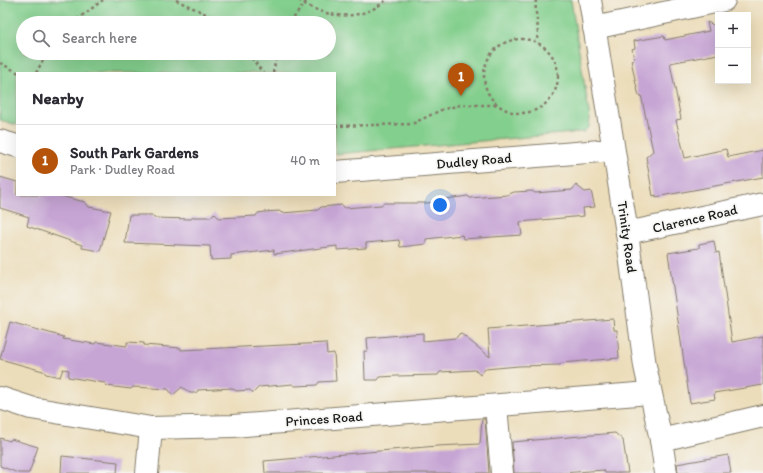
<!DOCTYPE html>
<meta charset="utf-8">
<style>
:root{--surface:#fff;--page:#f7f7f7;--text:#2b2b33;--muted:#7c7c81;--line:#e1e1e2;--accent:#b45309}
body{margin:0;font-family:Itim,sans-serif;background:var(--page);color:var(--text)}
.controls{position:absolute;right:12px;top:12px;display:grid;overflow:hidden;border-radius:0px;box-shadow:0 4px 16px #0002}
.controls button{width:36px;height:36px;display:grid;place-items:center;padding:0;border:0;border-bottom:1px solid var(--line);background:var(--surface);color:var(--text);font:20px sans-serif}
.you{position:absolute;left:440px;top:205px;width:14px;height:14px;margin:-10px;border:3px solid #fff;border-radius:50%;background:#1a73e8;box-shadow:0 0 0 6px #1a73e833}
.badge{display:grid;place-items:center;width:26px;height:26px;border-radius:50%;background:var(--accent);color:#fff;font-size:13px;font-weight:700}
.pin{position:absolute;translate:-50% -33px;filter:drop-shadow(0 1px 2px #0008)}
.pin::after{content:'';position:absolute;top:21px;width:14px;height:12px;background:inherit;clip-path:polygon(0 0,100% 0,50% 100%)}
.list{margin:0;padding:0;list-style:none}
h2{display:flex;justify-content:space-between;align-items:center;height:52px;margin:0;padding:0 16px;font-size:17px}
h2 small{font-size:13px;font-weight:400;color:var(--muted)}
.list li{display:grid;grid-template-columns:26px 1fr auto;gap:12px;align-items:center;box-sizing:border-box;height:72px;padding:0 16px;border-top:1px solid var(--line)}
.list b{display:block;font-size:15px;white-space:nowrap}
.list p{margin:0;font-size:13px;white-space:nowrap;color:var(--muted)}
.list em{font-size:13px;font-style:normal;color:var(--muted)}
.icon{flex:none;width:22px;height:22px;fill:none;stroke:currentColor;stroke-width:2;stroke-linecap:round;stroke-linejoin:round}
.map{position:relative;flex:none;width:763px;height:473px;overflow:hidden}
.search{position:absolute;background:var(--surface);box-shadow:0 4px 16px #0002;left:16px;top:16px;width:320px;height:44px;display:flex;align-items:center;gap:10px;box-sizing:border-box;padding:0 14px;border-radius:22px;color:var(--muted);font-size:15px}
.panel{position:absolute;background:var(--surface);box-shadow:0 4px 16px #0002;left:16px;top:72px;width:320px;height:124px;border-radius:0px}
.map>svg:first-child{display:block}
.green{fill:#83cf8d;stroke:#507654;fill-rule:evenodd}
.building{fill:#c6a4d4}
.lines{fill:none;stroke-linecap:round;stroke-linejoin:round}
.minor-casing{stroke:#847c6b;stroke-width:24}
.path{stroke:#847c6b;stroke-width:2.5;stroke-dasharray:3 3;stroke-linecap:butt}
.minor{stroke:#fff;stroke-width:22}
.labels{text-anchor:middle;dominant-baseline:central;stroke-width:3.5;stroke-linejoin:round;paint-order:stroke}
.street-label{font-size:14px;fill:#1c1c1c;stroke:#f6f6f2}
</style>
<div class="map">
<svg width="763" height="473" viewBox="0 0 763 473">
<rect width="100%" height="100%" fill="#f6f6f2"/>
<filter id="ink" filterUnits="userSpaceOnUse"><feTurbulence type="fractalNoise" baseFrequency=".025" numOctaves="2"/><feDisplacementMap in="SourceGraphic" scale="8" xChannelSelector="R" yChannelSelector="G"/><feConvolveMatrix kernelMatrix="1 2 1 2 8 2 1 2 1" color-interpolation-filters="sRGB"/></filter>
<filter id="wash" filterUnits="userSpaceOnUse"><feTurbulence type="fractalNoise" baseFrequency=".012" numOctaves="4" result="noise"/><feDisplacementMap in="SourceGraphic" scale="16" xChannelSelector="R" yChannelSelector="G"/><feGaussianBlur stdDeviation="0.9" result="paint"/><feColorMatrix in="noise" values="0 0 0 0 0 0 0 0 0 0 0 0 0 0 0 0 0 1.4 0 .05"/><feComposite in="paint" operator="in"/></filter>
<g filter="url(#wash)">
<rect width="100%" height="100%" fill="#ecddba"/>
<path class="green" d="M0,0h571l19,119 -1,8 -5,5 -249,22v-81h-318v52l-17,-5zM23,23h306v30h-306z"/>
<g id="blocks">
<g class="building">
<path d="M707,22l11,5v27l-48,9 11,56 -5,1 9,38 41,-9 2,8 35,-7v27l-107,20v-2l-3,1 -7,-39 7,-6 -12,-56 -2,1 -3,-12 -5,-24 3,-1 -2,-10 3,-1 -1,-7 30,-5 1,4 44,-9z"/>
<path d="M0,177l17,5v13h40l28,7 4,5 22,4 -11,40 -18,-3v-3l-55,-19 2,-9 -29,-9z"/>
<path d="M576,185l9,7 6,-1 4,16 -12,1 1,8 -64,6 2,13 -59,4 -1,-4 -36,4v5l-26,3 -1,-7 -33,3v5l-29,2v-4l-63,8v-4l-43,5v4l-20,1 -1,-14 -85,-3 4,-28h23l2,3 37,1 2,-2h18l3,-4 5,5 19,-1 18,-1 2,-3 7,-1 14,-1 3,2 36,-3 3,-3 21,-2 3,3 36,-3 3,-2h42l18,-2 2,-2 22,-3 2,2 37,-3 7,-3 18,-1 3,2 37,-3z"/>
<path d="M714,241l2,12 3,-1 13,90 31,-6v49l-49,8 1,6 -25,4 -22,-150 31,-5v-4z"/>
<path d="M613,319l1,11h3l2,28 -57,5 -2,2 -41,1 -34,3 -5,6 -5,-5 -17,1 -18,1 -2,3 -41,1 -17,1 -2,3h-13l-1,-29h4l-1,-13 56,-5v8l33,-3 4,-5 30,24 -2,-28z"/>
<path d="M10,322l54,15 -1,2 32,5 1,-2 31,4v-4l17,1v2l37,3v2l145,-7 1,11 7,-1 2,28 -17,1 -2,3 -22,1 -2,-2 -34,3 -6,6 -3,-3 -14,1 -4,-3 -34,2 -2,3h-6l-8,-6 -9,8 -5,-6 -35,-2 -2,2 -24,-3 -2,-3 -37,-6 1,-7 -6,-1 -3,8 -14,-3 -3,-3 -43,-12z"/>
<path d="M482,419h3l4,54h-224l-1,-12 173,-15 43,-2z"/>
<path d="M615,433l8,7 5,33h-23l-1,-3 -41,3h-49l-2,-31z"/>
<path d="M0,438l10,3 1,-2 27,8 -9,26h-11l-18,-7z"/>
<path d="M728,455l3,18h-53l-1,-9z"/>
<path d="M62,456l56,6 -1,11h-56z"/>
</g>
</g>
</g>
<g filter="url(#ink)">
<use href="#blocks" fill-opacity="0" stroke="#847c6b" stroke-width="1"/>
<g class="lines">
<g class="minor-casing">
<g id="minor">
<path d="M590,0l37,233 18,133 16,74 5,33"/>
<path d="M594,28l130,-28"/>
<path d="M0,141l17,5"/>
<path d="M335,172l278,-22"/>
<path d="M627,233l136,-29"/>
<path d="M0,398l31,10 120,20 82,-2 417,-33"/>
<path d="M496,406l6,67"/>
<path d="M661,440l102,-24"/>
<path d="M147,473l4,-45"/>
</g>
</g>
<g class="path">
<path d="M176,0l49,23"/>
<path d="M299,0c25,19 63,22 87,0"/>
<path d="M536,0c-2,14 5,29 0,42"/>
<path d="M72,23l31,-23"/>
<path d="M290,23l17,-23"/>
<circle cx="521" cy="76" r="37"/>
<path d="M248,53l15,20"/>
<path d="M0,63l19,10"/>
<path d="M36,73l11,-20"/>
<path d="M273,73l4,-20"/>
<path d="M335,126l77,-2 29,-14 19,-5h36"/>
</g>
<use href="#minor" class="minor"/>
</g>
</g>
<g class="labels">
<g class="street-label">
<text transform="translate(474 161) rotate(-5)">Dudley Road</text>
<text transform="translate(695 219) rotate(-13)">Clarence Road</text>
<text transform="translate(627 237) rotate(82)">Trinity Road</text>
<text transform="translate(324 419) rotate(-4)">Princes Road</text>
</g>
</g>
</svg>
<div class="controls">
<button>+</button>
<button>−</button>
</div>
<div class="you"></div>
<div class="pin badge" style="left:461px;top:96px">1</div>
<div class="search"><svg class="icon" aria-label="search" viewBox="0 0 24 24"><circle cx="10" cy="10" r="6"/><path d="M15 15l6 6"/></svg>Search here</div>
<section class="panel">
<h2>Nearby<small></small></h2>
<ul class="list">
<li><span class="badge">1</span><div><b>South Park Gardens</b><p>Park · Dudley Road</p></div><em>40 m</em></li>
</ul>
</section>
</div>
